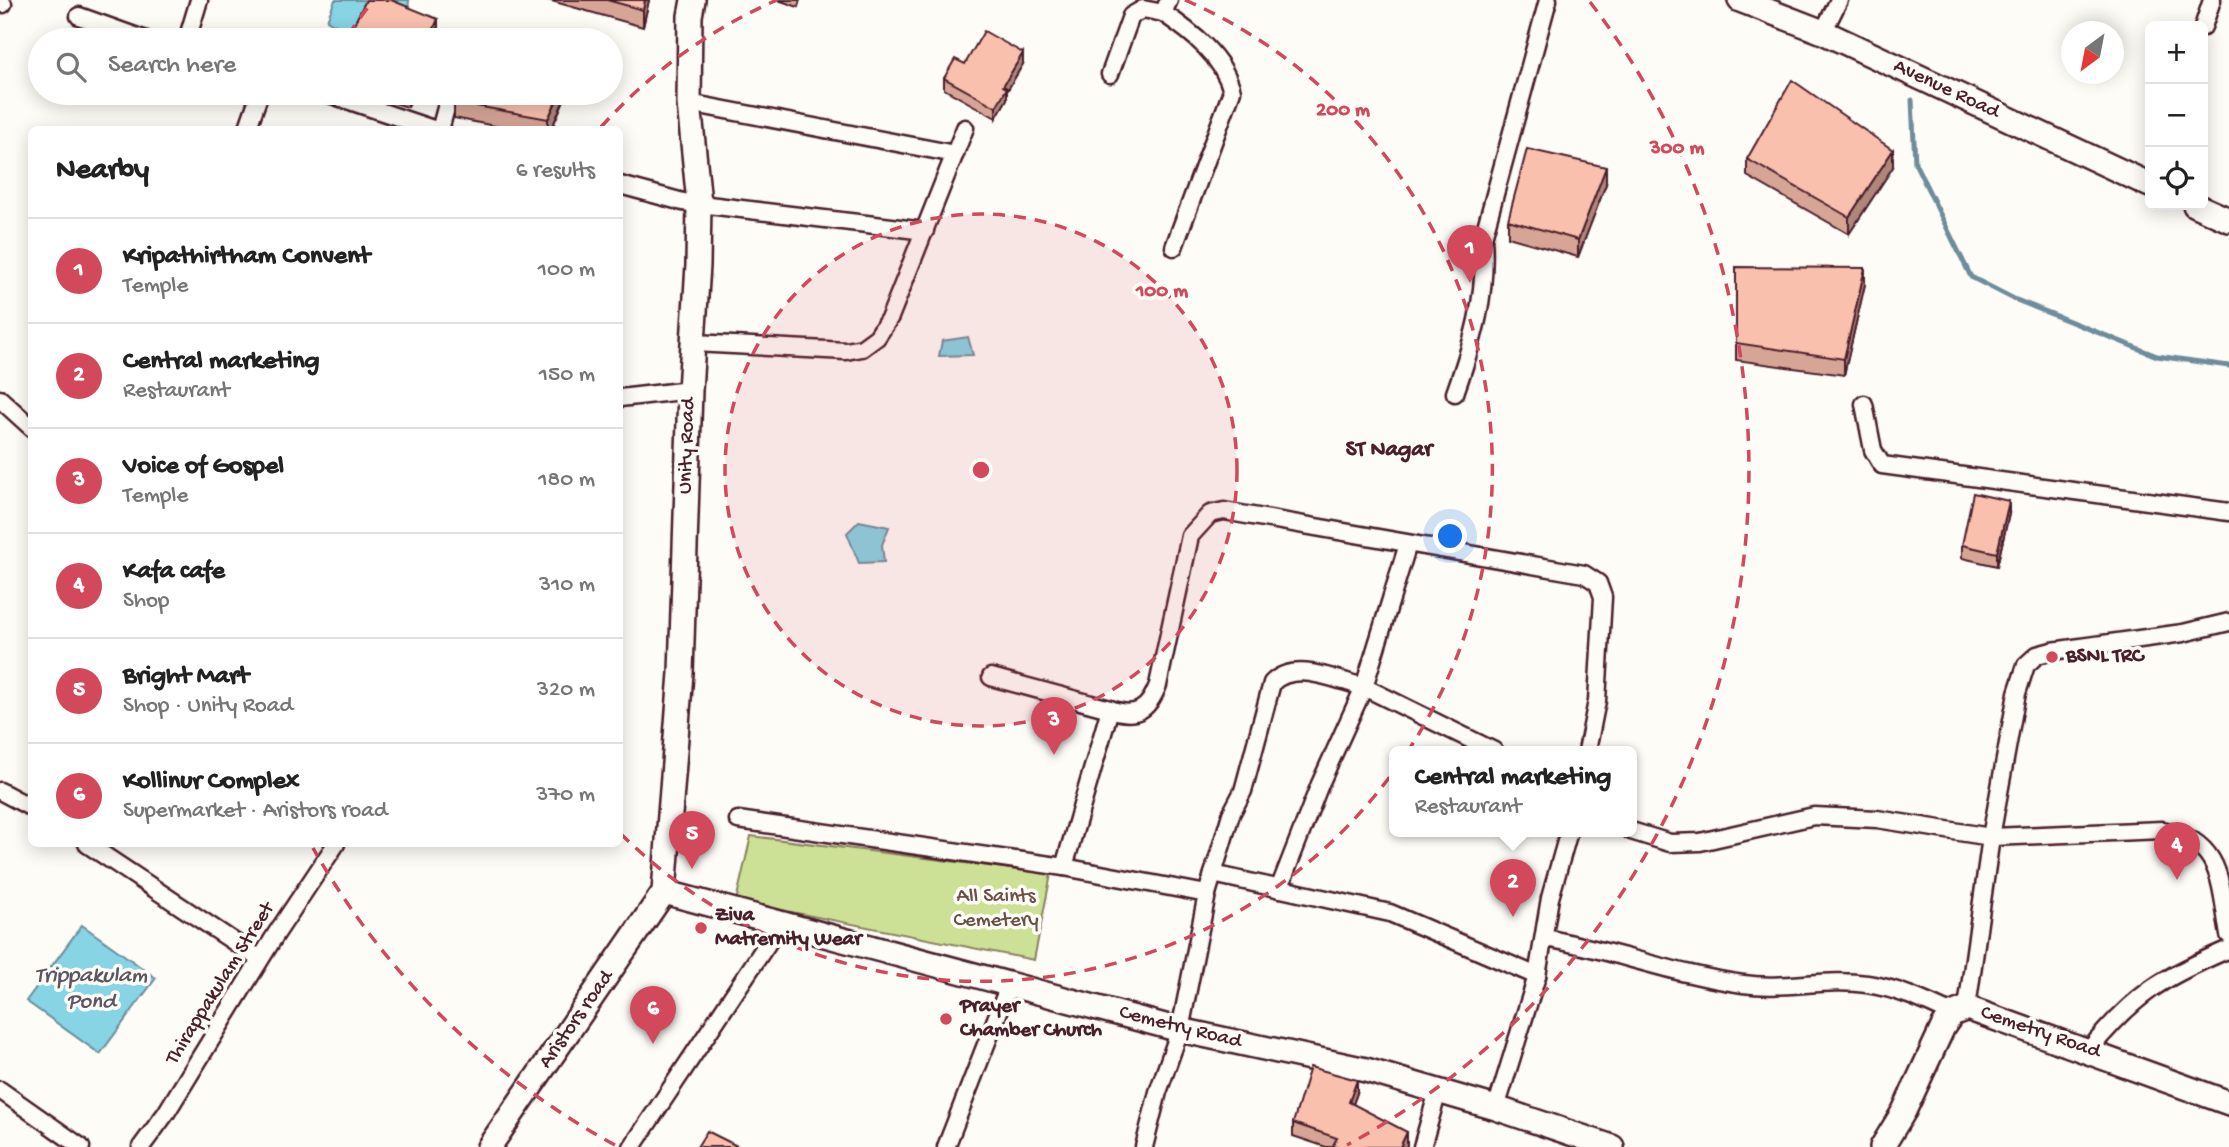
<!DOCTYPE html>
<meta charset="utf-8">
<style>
:root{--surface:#fff;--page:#f2f2f2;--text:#222;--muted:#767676;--line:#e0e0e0;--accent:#d1495b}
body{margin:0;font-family:"Gochi Hand",sans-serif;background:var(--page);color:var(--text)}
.controls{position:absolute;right:21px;top:21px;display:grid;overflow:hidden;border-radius:10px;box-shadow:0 4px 18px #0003}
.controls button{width:63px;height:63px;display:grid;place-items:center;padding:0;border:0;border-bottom:2px solid var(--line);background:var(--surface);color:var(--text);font:35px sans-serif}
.compass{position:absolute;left:2061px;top:21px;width:63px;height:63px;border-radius:50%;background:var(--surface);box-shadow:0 4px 18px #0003;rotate:212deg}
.you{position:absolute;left:1451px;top:537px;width:24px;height:24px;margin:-18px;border:5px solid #fff;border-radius:50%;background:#1a73e8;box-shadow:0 0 0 10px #1a73e833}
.badge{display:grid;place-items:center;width:46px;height:46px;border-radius:50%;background:var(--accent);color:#fff;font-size:23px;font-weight:700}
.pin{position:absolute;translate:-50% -58px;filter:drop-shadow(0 2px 4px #0008)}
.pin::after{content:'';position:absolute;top:37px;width:24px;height:21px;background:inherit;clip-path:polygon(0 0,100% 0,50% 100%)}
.popup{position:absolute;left:1389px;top:746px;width:248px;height:91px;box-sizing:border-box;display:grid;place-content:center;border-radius:10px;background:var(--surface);filter:drop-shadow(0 2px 5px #0005);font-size:23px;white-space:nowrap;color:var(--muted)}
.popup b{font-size:26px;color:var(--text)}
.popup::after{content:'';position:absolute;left:50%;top:100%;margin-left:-14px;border:14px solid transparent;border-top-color:var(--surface)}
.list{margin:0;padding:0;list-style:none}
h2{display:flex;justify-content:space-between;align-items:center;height:91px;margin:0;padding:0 28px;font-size:30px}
h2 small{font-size:23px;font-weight:400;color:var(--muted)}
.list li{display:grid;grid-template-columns:46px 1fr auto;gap:21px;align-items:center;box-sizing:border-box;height:105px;padding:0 28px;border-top:2px solid var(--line)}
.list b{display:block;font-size:26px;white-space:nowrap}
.list p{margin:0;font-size:23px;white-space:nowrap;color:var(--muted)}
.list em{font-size:23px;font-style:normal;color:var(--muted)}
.icon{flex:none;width:38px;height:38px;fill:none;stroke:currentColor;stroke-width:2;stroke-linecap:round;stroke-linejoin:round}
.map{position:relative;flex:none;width:2229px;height:1147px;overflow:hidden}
.search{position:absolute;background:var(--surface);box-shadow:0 4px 18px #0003;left:28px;top:28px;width:595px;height:77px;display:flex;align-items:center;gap:18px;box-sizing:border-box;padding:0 24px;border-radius:38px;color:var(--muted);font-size:26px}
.panel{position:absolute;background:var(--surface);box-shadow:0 4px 18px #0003;left:28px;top:126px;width:595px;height:721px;border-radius:10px}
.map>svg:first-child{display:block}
.green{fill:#cce196;stroke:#8b8060;stroke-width:2}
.water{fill:#86d4e4;stroke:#6e8c9a;stroke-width:2}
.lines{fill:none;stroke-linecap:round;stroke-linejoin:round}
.stream{stroke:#6e8c9a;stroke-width:5}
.street-casing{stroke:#4a1f2b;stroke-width:21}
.secondary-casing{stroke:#4a1f2b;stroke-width:28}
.street{stroke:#fdfcf7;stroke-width:16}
.secondary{stroke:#fdfcf7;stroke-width:23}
.wall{fill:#d6a596;stroke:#4a1f2b;stroke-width:2}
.shaded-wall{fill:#ae867a;stroke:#4a1f2b;stroke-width:2}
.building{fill:#f9c0ae;stroke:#4a1f2b;stroke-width:2}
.ring{fill:none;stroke:#d1495b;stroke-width:3.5;stroke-dasharray:12 9}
.poi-dot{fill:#d1495b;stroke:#fdfcf7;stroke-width:2.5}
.labels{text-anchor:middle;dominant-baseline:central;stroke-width:7;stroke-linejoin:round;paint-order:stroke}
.street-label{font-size:21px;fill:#4a1f2b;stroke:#fdfcf7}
.poi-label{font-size:21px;font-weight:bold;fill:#4a1f2b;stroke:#fdfcf7;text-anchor:start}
.park-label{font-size:21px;fill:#6a5046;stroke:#fdfcf7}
.neighbourhood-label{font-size:23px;font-weight:bold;fill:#4a1f2b;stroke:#fdfcf7}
.water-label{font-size:23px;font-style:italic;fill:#5c5562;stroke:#fdfcf7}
.centre{fill:#d1495b;stroke:#fdfcf7;stroke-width:3.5}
.ring-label{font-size:21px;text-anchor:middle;font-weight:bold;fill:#d1495b;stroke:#fdfcf7;stroke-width:7;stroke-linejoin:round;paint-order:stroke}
</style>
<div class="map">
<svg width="2229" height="1147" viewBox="0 0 2229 1147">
<rect width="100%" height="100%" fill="#fdfcf7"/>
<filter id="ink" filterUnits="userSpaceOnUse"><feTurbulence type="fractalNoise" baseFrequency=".0143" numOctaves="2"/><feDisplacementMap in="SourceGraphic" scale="14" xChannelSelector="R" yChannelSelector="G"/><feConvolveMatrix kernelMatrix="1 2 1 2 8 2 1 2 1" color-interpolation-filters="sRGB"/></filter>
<g filter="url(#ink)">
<path class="green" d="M751,836l300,38 -17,86 -298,-59z"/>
<g class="water">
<path d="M335,0h74l-1,11 -57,23 -24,-14z"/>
<path d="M968,337l5,18 -34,1 3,-15z"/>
<path d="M859,521l30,6 -7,18 2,17 -25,1 -12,-30z"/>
<path d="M82,925l74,53 -56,76 -74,-53z"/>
</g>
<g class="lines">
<path class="stream" d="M1912,100l3,63 56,114 43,22 143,57 72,10"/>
<g class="street-casing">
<g id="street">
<path d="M0,3l3,1"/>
<path d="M1163,13c28,19 60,43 69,78l-58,156"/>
<path d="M79,16l67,24"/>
<path d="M2203,27l9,-27"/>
<path d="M1823,32l16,-32"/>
<path d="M187,40l12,-40"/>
<path d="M1110,74l21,-58 12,-7 20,4 6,-13"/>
<path d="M326,93l110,37"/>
<path d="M689,103l266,51"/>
<path d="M247,130l13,-37"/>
<path d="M440,130l10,-37"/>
<path d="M620,185l63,17 242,29"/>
<path d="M694,343l152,8 16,-3 15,-11 13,-20 75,-189"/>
<path d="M1455,393c19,-54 32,-97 28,-155l65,-238"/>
<path d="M620,398l70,-8"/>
<path d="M0,399l32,29"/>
<path d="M1864,404l9,46 9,15 347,47"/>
<path d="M991,677l119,32 -46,158 143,27 -27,136 -22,62 -14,55"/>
<path d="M1110,709c26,9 38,2 48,-24l32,-149 20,-22 14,-3 360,63 14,9 5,14 -6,104 -10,50"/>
<path d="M0,791l32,17"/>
<path d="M738,820l326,47"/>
<path d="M1631,831l39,12 30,-1 114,-26 63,3 114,18 171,-7c61,10 58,54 67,105"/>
<path d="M87,844l173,115"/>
<path d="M1213,874l177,39 147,63"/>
<path d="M1279,889l41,-105 44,-97 130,64"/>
<path d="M1207,894l24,-80 12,-23 29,-108c22,-23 64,-3 92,4l44,-143"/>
<path d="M1545,938c67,12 131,37 198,46 41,6 83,-6 124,0 29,4 58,17 85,30"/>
<path d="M1967,1008l24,-171 26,-144 9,-28 11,-10 15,-4 131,-18 46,-11"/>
<path d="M2090,1049c46,-56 72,-71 139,-100"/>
<path d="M0,1090l81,57"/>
<path d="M1496,1108l41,-132 13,-78 19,-67"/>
<path d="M141,1147l25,-34 110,-179 60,-90"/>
<path d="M632,1147l149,-224"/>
<path d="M946,1147l64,-164"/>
<path d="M1422,1147l16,-56"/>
</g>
</g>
<g class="secondary-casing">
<g id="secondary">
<path d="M1740,0l83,32 327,153"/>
<path d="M2195,205l34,15"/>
<path d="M664,892l516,138 186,40 130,38 116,39"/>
<path d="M489,1147l175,-255 17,-219 9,-283 8,-125 1,-62 -10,-100 1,-87 3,-16"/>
<path d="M1882,1147l22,-36 39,-84 9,-13 15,-6 262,95"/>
</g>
</g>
<use href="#street" class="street"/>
<use href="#secondary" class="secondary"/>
</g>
<g class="wall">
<path d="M548,0h101l-6,27z"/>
<path d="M778,0h22l-2,7z"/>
<path d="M965,64h58l-16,27v8l-11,19 -52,-29v-11z"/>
<path d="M361,93h53l-6,14z"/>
<path d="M456,93h111l-16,37h-36l-61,-12v-16z"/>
<path d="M1747,159l146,8 -44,67 -102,-58z"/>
<path d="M1606,184l-28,73 -70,-20v-17z"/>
<path d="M1736,267l129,17 -21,91 -108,-15z"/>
<path d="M2009,514l-12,52 -35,-8v-13z"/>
<path d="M1357,1093l-4,11 54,41 -1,2h-80l-33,-11v-13z"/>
</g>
<g class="shaded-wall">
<path d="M645,0h4l-6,27v-17z"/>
<path d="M438,19v17l-2,4h-7z"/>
<path d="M1023,53v11l-16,27v8l-11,19v-11l7,-21z"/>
<path d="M408,93h6l-6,14z"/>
<path d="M560,93h7l-16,37h-3v-11z"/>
<path d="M1893,150v17l-44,67v-17z"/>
<path d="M1606,167v17l-28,73v-17z"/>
<path d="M1865,268v16l-21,91v-16z"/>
<path d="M2009,501v13l-12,52v-13z"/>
<path d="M1357,1080v13l-8,22v-13z"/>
<path d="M1407,1132v13l-1,2h-6z"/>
</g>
<g class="building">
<path d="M366,0h25l47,19 -9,21h-83z"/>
<path d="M607,0h38l-2,10z"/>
<path d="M473,29l43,11h-46z"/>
<path d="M984,31l39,22 -20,33 4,2 -11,19 -52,-29 11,-19 10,5z"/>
<path d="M1792,80l101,70 -44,67 -102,-58z"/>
<path d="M456,93h104l-12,26 -94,-17z"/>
<path d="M1527,149l79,18 -28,73 -70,-20z"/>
<path d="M1736,267l129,1 -21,91 -108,-16z"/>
<path d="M1973,493l36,8 -12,52 -35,-8z"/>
<path d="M1310,1067l47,13 -8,22 58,30 -7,15h-68l5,-9 -44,-15z"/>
<path d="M707,1131l32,16h-42z"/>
</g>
</g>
<circle cx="981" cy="470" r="256" fill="#d1495b" fill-opacity=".12"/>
<g class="ring">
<circle cx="981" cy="470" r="256"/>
<path d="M601 127A512 512 0 0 1 777 0M1185 0A512 512 0 1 1 622 835"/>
<path d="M615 1145A768 768 0 0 1 313 848M348 35A768 768 0 0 1 372 2M1590 2A768 768 0 0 1 1347 1145"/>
</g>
<g class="poi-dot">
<circle cx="2052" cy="657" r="7"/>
<circle cx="701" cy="928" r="7"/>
<circle cx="946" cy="1019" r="7"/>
</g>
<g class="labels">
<g class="street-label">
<text transform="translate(1946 90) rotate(25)">Avenue Road</text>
<text transform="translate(688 446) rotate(-88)">Unity Road</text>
<text transform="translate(221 984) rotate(-58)">Thirappakulam Street</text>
<text transform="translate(577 1020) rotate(-55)">Aristors road</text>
<text transform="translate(1180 1028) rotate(14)">Cemetry Road</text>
<text transform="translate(2040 1033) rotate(19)">Cemetry Road</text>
</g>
<g class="poi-label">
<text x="2066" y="657">BSNL TRC</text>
<text x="715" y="916">Ziva<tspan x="715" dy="24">Matrernity Wear</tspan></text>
<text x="960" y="1007">Prayer<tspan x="960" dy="24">Chamber Church</tspan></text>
</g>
<g class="park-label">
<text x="996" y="897">All Saints<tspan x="996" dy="24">Cemetery</tspan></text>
</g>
<g class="neighbourhood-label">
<text x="1389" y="450">ST Nagar</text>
</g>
<g class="water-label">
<text x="91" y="976">Trippakulam<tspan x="91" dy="26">Pond</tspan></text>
</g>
</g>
<circle cx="981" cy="470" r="10" class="centre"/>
<g class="ring-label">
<text x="1343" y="115">200 m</text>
<text x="1677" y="153">300 m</text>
<text x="1162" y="296">100 m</text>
</g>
</svg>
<div class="controls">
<button>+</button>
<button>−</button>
<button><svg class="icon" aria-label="locate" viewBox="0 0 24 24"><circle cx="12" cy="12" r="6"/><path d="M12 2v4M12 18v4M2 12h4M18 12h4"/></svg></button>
</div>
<svg class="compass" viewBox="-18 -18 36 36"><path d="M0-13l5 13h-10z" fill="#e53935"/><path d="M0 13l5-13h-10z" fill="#767676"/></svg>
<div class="you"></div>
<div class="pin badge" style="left:1470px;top:283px">1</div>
<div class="pin badge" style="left:1513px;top:917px">2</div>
<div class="popup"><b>Central marketing</b>Restaurant</div>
<div class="pin badge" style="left:1054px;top:755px">3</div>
<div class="pin badge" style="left:2177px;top:880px">4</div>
<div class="pin badge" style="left:692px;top:869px">5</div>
<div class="pin badge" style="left:653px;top:1044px">6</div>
<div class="search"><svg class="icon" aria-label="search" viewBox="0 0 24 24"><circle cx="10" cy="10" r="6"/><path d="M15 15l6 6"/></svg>Search here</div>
<section class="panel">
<h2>Nearby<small>6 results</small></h2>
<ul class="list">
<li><span class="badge">1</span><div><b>Kripathirtham Convent</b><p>Temple</p></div><em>100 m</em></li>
<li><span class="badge">2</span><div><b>Central marketing</b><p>Restaurant</p></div><em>150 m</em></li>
<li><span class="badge">3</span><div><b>Voice of Gospel</b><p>Temple</p></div><em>180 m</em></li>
<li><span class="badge">4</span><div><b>Kafa cafe</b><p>Shop</p></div><em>310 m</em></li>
<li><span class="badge">5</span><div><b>Bright Mart</b><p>Shop · Unity Road</p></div><em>320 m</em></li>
<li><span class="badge">6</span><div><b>Kollinur Complex</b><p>Supermarket · Aristors road</p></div><em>370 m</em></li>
</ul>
</section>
</div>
